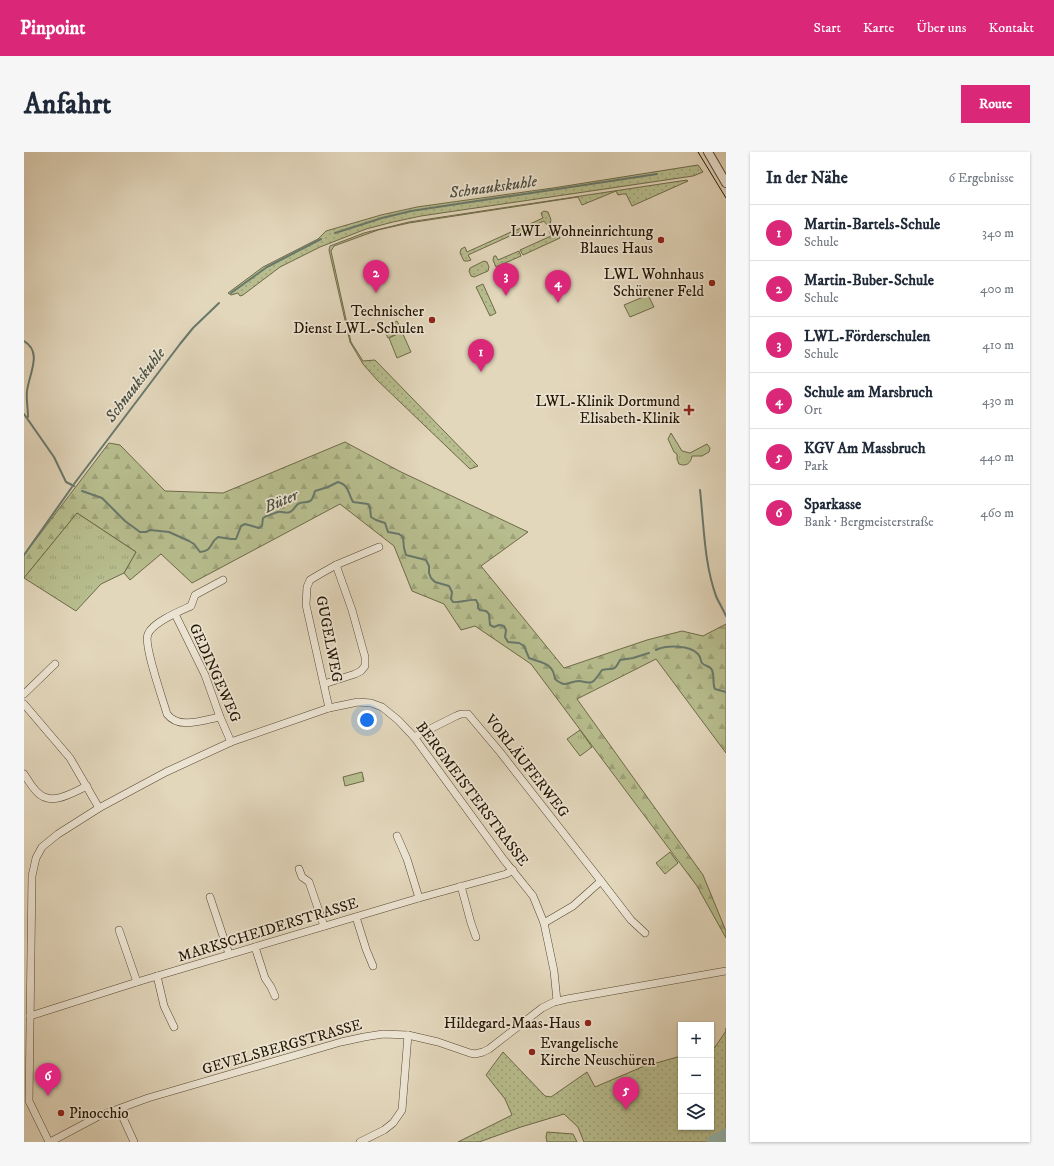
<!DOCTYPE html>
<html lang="de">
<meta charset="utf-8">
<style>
:root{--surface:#fff;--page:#f6f6f7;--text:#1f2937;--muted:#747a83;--line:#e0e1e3;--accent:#db2777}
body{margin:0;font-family:"IM FELL DW Pica",serif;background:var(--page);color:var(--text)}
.controls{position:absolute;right:12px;bottom:12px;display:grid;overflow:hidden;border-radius:0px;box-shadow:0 1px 3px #0004}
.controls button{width:36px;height:36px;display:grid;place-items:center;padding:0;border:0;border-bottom:1px solid var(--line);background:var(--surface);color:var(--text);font:20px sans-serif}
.you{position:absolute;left:343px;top:568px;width:14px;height:14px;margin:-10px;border:3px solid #fff;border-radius:50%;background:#1a73e8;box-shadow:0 0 0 6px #1a73e833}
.badge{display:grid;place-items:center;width:26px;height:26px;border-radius:50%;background:var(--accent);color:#fff;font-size:13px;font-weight:700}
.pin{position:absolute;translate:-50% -33px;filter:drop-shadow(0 1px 2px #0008)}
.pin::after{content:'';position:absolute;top:21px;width:14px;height:12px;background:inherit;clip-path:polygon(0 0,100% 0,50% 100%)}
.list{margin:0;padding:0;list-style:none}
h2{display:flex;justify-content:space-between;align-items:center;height:52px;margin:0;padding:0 16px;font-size:17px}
h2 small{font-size:13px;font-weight:400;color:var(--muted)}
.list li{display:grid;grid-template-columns:26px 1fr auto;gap:12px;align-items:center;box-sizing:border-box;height:56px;padding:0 16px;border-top:1px solid var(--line)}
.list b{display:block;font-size:15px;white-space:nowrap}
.list p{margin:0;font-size:13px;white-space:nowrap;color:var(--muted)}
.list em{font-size:13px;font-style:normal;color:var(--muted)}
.icon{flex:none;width:22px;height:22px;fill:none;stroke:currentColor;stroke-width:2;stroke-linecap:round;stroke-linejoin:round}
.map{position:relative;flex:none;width:702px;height:990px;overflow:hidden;border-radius:0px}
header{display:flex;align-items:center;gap:24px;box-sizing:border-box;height:56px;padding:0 20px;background:var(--accent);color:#fff}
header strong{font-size:19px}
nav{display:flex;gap:22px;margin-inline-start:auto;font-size:14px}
.intro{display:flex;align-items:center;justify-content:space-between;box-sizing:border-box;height:96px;padding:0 24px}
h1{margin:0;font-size:28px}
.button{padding:10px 18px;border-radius:0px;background:var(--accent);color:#fff;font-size:14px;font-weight:700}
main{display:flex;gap:24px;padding:0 24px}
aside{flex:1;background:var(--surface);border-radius:0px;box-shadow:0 1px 3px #0004}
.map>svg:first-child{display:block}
.grass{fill:url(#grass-dots);stroke:#6e6a48}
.forest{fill:url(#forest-firs);stroke:#6e6a48}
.park{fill:url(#park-tufts);stroke:#6e6a48}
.pitch{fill:#b7bd8e;stroke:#6e6a48}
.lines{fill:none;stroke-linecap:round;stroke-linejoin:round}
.stream{stroke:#68786b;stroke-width:2}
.river{stroke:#95b9b1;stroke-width:13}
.minor-casing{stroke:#544630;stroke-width:8}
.tertiary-casing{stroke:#544630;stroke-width:10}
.minor{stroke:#ece4d3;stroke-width:7}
.tertiary{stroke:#ece4d3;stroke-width:8}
.tram{stroke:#241602;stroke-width:1}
.poi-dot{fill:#8f2418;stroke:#ece4d3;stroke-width:1.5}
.labels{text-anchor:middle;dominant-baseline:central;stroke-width:3.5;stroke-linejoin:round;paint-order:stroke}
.poi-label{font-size:15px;fill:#241602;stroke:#ece4d3;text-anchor:end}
.street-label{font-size:15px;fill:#241602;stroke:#ece4d3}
.water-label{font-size:16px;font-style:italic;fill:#4c4f3f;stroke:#ece4d3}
</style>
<header>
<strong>Pinpoint</strong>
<nav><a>Start</a><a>Karte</a><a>Über uns</a><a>Kontakt</a></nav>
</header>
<div class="intro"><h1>Anfahrt</h1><a class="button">Route</a></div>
<main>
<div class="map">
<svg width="702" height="990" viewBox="0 0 702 990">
<defs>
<pattern id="grass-dots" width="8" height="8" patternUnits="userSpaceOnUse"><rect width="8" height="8" fill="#b7bd8e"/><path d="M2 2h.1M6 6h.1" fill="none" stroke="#9da279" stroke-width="1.8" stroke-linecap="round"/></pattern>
<pattern id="forest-firs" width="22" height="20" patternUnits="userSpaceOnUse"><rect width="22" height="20" fill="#b7bd8e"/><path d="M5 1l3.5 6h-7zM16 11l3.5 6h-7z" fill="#9da279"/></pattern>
<pattern id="park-tufts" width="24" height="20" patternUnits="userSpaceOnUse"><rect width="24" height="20" fill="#b7bd8e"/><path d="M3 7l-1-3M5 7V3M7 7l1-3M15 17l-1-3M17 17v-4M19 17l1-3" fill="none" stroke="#9da279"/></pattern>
</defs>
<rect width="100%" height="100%" fill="#e2d6bb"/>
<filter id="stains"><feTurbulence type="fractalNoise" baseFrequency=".005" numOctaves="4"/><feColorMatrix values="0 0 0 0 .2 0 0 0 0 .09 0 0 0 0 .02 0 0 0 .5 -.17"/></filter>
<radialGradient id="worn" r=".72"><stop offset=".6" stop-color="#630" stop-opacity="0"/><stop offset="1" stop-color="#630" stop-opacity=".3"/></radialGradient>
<g class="grass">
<path d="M674,13l5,7 -10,4 -272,40 -28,6 -27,7 -46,18 -40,20 -37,28 -3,1 -2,-3 -7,2 -3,-2 35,-26 55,-28 8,-8 55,-16 36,-8 136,-19z"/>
<path d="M663,28l1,1 -56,25 -6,-12h-3l-5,1 -2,-4 -34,14 -4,-8 -169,26 -31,7 -44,16 -3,5 20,91 12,19 12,-1 103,106 -8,3 -93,-89 -14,-16 -13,-22 -21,-92 1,-4 34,-13 45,-11z"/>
<path d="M520,59l4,1 3,8 -1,4 -3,1 -3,-4 -31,14 -1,-3 31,-14 -2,-5z"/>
<path d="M529,78l3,1 4,7 -37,17 -3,-5 31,-14 -2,-5z"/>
<path d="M487,80l1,3 -44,20 3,5 -3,1h-4l-4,-8 1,-4 4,-2 2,5z"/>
<path d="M495,99l2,5 -25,11 -3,-7 1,-4h2l2,4z"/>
<path d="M460,109l3,1 2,5 -1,4 -14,6 -3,-1 -2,-5 1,-3z"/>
<path d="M459,132l13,29 -6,3 -14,-29z"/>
<path d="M702,876v114h-142l-6,-15 -14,-13 -43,13 -42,15h-21l54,-27 -7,-16 -19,-24 17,-23 42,44 6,1 36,-25 8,15 47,-20 39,-11v71h30v-79l4,-1 11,-16z"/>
<path d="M523,980l26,2 4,8h-30l-1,-5z"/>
</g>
<path class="forest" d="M321,290l54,29 129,61 -47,34 83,102 83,-28 35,-9 21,5 23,-12v129l-70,-94 -79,40 126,176 23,56v7l-29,-52 -166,-222 -56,-38 -14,4 -17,-26 -32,-13 -18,-45 -54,-42 -148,79 -31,-29 -31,26 -6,-7 12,-21 -59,-39 -53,65v-23l85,-112 11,2 45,46 58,2z"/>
<g class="park">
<path d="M647,281l11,18 8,2 17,-9 3,4 -1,4 -7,4h-10c-1,7 -6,11 -13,8l-2,-5v-5l-3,-2 -6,-13z"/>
<path d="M53,361l59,39 -12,21 -23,11 -25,27 -52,-33z"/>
<path d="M556,578l12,17 -12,9 -13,-17z"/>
<path d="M338,620l2,9 -19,5 -2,-9z"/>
<path d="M646,700l8,11 -13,11 -9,-11z"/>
</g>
<g class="pitch">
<path d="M624,143l6,12 -24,10 -6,-12z"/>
<path d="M373,169l5,10 -14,7 -5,-10z"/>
<path d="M378,180l9,20 -14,6 -8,-20z"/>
</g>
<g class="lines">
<g class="stream">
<path d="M311,81l47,-15 29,-7 246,-37"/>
<path d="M207,141l36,-26 54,-28"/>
<path d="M0,189c19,11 5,33 3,50 -1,8 1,17 1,26"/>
<path d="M0,262l30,43 12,25 8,4"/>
<path d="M50,332l106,-140 13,-16 26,-25"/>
<path d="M676,338c4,35 4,73 16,106 3,7 7,13 10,20"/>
<path d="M58,339l20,7 23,23 15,11h6l4,-2 19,2 20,9 5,3 6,8c13,-1 9,-9 18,-15l13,2h5l5,-13 4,-2 14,4 3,-2 1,-8c3,-2 12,-5 15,-6 4,-1 8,2 12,0 5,-2 5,-8 10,-9 11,-2 11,1 15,-12l13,-4 10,-5c11,3 10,11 15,20l15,2 2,4 1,9 5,3 9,3 3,9 11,2 4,3 1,11 2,7 20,5 3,6v7l2,5 4,4 14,4 3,6 -1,7 2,3c8,1 15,-3 23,-2l2,4v4l2,2 6,1 3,3 1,11 4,2 5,-2 5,1 2,4 -1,7 3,5 11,1 5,3 5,12c12,5 24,4 26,21 12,10 13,2 24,2 4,0 8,3 13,1 4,-2 7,-8 10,-12 13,-3 11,3 18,-10l13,-2 16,-5"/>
<path d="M0,403l48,-68"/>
<path d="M632,498c11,-5 34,-5 42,4 3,3 2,6 4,9 3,4 8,2 10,7 3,7 0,13 3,19l11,3"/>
</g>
<path class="river" d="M689,990l13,-7"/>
<g class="minor-casing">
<g id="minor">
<path d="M151,462l30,61 15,42 11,25"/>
<path d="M300,532l31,-10 6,-3 4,-5v-9l-13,-47 -16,-45"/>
<path d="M0,542l31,-30"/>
<path d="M0,552l46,54 29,50"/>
<path d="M305,556l-23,-103 1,-18 3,-7 10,-6 16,-9 43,-18"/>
<path d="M196,565c-17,3 -41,13 -53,-3 -4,-14 -24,-70 -19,-80 5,-12 32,-23 43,-28l4,-11 28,-15"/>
<path d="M390,585l42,-21 5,-2h7l32,38 101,129 -28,25 -29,17"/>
<path d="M0,622c4,6 8,13 13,18 14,15 35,1 50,-6"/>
<path d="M373,684l10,23 12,39"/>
<path d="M275,717l3,8 7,5 15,44"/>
<path d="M577,729l30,39 14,13"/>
<path d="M437,734l10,37 5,14"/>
<path d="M186,745l19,57"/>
<path d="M332,765l10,32 7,17"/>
<path d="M95,778l18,52"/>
<path d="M231,795l10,31 6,9 4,9"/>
<path d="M133,824l7,30 10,21"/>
<path d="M6,864l107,-34 282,-84 87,-24 7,-4"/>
<path d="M95,957l15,33"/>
<path d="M25,990l-20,-41 3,-225 4,-18 6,-11 16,-13 41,-26 67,-36 65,-30 98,-34 29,-6 13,1 11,4 16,13 16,17 90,123 29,36 11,27 10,48 3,30"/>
<path d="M26,990l49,-26 49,-18 193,-56 23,-5 19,-3 25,1 30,7 32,11 5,1 8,-2 6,-3 53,-41 12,-6 13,-3 159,-28"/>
<path d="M336,990l24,-12 9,-7 9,-13 6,-75"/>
</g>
</g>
<g class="tertiary-casing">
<path id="tertiary" d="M684,0l18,31"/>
</g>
<use href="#minor" class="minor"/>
<use href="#tertiary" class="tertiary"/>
<path class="tram" d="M674,0l28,46"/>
</g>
<g class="poi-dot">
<circle cx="637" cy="88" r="4"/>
<circle cx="688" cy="131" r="4"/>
<circle cx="408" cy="168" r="4"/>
<path d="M663 252h4v4h4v4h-4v4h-4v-4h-4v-4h4z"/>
<circle cx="564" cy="871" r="4"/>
<circle cx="508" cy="900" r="4"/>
<circle cx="37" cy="961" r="4"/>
</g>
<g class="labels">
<g class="poi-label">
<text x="629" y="79">LWL Wohneinrichtung<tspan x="629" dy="17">Blaues Haus</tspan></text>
<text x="680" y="122">LWL Wohnhaus<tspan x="680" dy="17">Schürener Feld</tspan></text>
<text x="400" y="159">Technischer<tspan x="400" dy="17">Dienst LWL-Schulen</tspan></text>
<text x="656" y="249">LWL-Klinik Dortmund<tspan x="656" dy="17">Elisabeth-Klinik</tspan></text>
<text x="556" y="871">Hildegard-Maas-Haus</text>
<text x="516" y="891" text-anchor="start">Evangelische<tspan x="516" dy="17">Kirche Neuschüren</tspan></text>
<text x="45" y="961" text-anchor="start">Pinocchio</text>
</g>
<g class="street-label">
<text transform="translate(305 487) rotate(79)">GUGELWEG</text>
<text transform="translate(191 521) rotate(66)">GEDINGEWEG</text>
<text transform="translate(503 614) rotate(52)">VORLÄUFERWEG</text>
<text transform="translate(448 642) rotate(53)">BERGMEISTERSTRASSE</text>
<text transform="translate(244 778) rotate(-17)">MARKSCHEIDERSTRASSE</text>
<text transform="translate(258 895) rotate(-16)">GEVELSBERGSTRASSE</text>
</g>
<g class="water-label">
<text transform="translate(469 35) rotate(-8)">Schnaukskuhle</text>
<text transform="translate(111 233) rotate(-53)">Schnaukskuhle</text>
<text transform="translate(257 349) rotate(-23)">Büter</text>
</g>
</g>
<rect width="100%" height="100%" filter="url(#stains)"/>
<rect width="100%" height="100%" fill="url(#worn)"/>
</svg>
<div class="controls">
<button>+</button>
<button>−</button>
<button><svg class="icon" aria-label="layers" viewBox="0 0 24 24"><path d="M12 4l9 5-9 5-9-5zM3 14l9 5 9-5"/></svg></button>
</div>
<div class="you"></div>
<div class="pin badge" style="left:457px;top:220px">1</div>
<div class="pin badge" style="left:352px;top:141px">2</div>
<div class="pin badge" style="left:482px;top:144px">3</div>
<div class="pin badge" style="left:534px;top:151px">4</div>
<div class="pin badge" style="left:602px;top:958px">5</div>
<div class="pin badge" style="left:24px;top:944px">6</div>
</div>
<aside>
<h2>In der Nähe<small>6 Ergebnisse</small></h2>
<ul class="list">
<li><span class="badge">1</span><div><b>Martin-Bartels-Schule</b><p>Schule</p></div><em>340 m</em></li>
<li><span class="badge">2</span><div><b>Martin-Buber-Schule</b><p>Schule</p></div><em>400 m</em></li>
<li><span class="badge">3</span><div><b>LWL-Förderschulen</b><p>Schule</p></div><em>410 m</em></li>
<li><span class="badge">4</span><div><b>Schule am Marsbruch</b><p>Ort</p></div><em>430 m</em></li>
<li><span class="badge">5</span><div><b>KGV Am Massbruch</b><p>Park</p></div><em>440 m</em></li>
<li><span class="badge">6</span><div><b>Sparkasse</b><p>Bank · Bergmeisterstraße</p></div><em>460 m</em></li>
</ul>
</aside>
</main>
